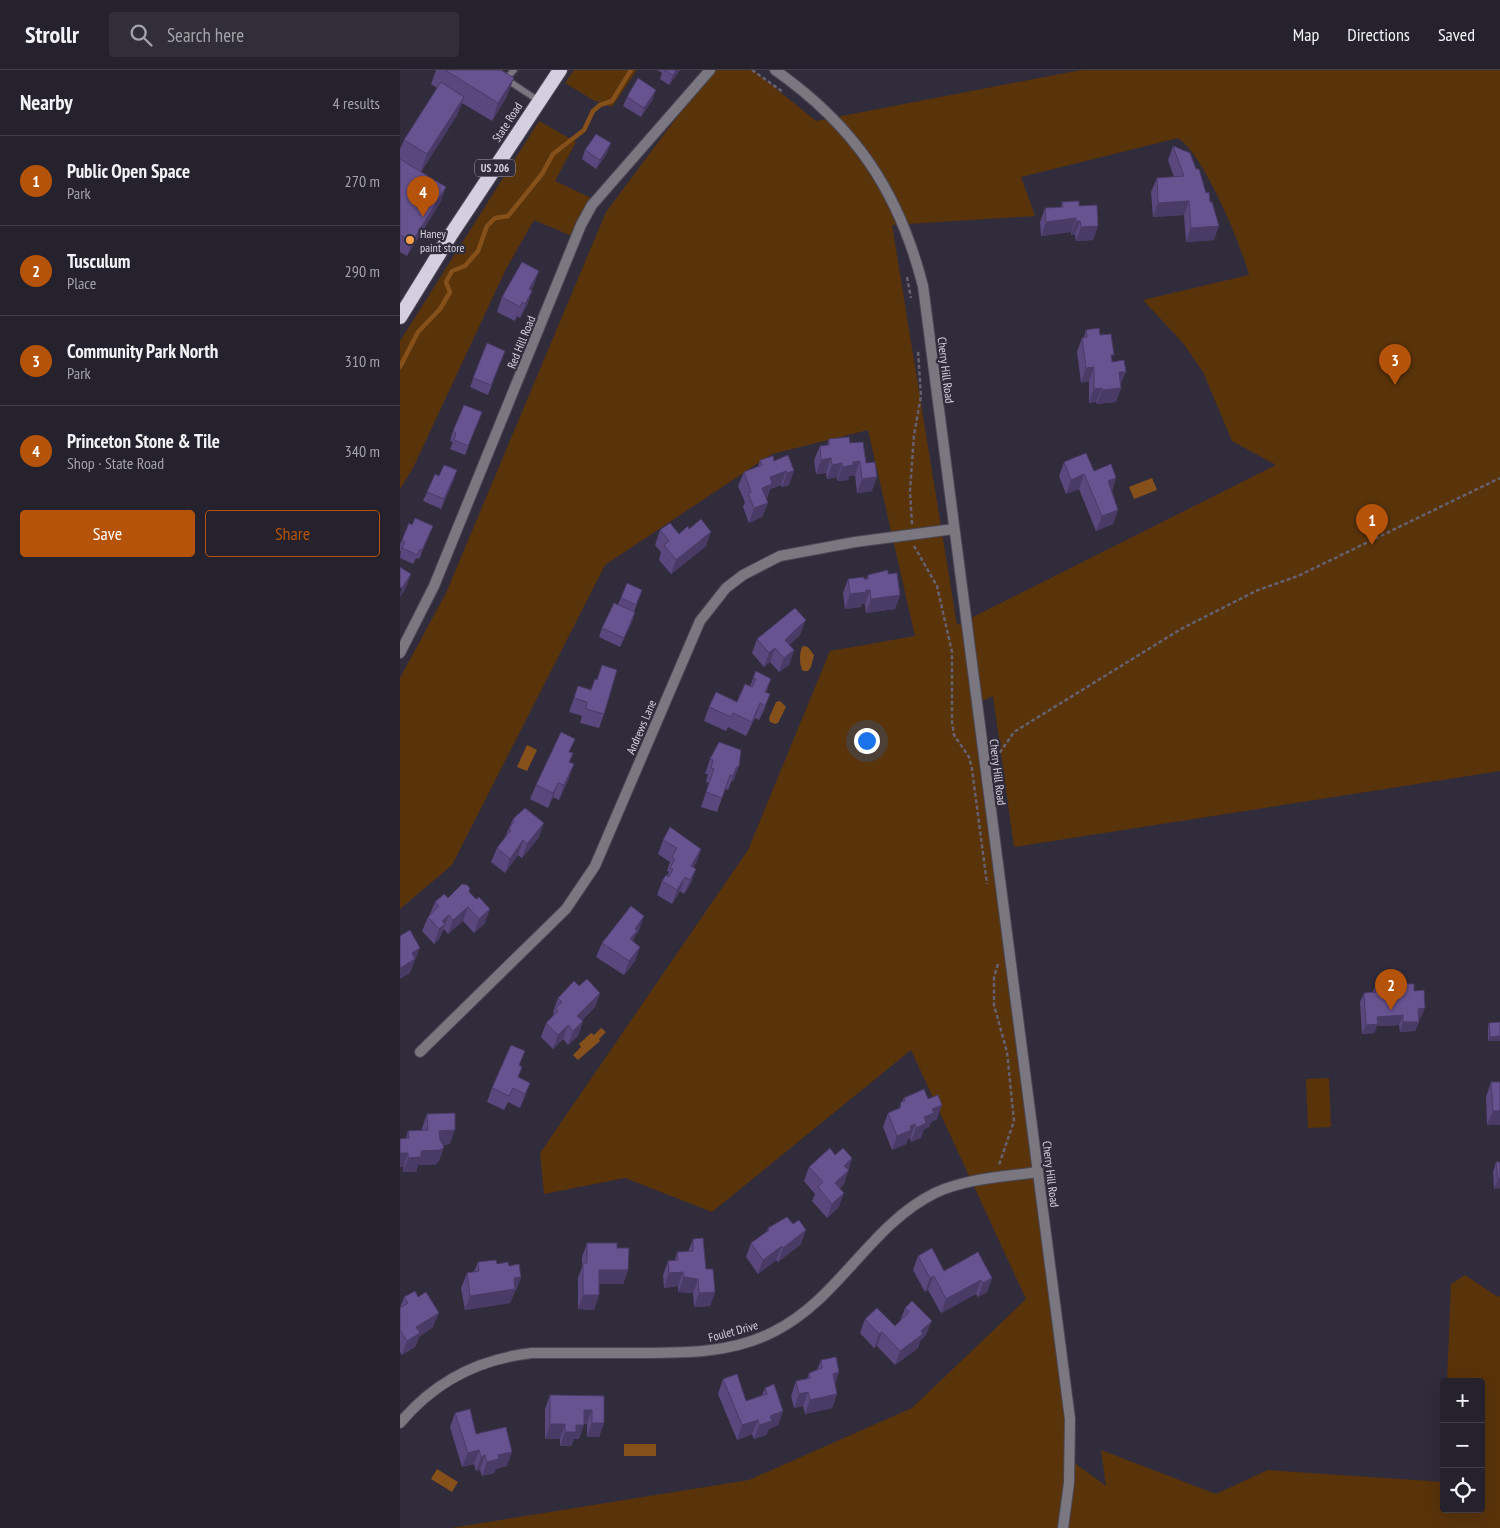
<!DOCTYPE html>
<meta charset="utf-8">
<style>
:root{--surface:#25212d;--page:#312e39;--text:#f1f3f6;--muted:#a3a3aa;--line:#423e49;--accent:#b45309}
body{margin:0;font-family:"PT Sans Narrow",sans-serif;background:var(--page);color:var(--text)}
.controls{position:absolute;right:15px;bottom:15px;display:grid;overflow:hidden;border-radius:5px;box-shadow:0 5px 20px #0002}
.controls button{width:45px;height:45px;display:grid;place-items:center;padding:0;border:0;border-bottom:1px solid var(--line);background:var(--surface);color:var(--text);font:25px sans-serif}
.you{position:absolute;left:466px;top:670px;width:18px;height:18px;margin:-12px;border:4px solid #fff;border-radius:50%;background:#1a73e8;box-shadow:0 0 0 8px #1a73e833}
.badge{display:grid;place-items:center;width:32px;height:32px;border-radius:50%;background:var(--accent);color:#fff;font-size:16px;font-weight:700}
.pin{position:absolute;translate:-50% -41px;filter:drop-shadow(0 1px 2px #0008)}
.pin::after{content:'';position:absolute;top:26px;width:18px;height:15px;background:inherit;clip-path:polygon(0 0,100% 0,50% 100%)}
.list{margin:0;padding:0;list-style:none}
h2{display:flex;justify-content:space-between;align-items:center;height:65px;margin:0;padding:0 20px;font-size:21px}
h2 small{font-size:16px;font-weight:400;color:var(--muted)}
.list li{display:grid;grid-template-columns:32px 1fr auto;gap:15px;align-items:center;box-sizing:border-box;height:90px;padding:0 20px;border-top:1px solid var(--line)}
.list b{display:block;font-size:19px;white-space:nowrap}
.list p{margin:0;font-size:16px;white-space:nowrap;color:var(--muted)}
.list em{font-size:16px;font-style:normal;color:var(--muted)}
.actions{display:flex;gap:10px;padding:15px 20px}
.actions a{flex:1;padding:11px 0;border:1px solid var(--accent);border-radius:5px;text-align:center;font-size:18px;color:var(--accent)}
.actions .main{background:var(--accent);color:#fff}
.icon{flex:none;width:28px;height:28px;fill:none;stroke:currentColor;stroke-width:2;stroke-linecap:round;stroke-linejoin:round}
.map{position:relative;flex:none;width:1100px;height:1458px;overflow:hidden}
header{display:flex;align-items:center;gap:30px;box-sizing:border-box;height:70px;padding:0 25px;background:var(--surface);border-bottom:1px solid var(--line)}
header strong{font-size:24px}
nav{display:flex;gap:28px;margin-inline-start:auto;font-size:18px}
.search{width:350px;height:45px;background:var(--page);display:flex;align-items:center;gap:12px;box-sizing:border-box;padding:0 18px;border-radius:5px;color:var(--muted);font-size:19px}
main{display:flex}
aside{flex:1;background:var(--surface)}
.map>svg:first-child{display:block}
.green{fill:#59330a;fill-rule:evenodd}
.water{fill:#855019}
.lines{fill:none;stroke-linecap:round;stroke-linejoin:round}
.stream{stroke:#855019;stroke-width:4.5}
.service-casing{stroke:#4b4756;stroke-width:8}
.minor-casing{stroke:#4b4756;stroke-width:12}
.tertiary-casing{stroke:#4b4756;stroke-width:12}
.trunk-casing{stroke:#4b4756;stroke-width:16}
.path{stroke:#65616f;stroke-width:2.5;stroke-dasharray:4 2.5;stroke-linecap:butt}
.service{stroke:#7a7780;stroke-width:5.5}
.minor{stroke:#7a7780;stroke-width:10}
.tertiary{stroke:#7a7780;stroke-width:10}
.trunk{stroke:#d3cee0;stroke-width:14}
.wall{fill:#59477d}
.shaded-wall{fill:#493a66}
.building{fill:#685391;stroke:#493a66}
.poi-dot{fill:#f8a04b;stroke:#312c3c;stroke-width:2}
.labels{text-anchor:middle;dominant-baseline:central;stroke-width:4.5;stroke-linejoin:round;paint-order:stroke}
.shield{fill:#312c3c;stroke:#a4a1ad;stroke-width:1}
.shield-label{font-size:11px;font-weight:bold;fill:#d6d3de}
.street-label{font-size:12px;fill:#d6d3de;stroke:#312c3c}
.poi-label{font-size:12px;fill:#d6d3de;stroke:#312c3c;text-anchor:start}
</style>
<header>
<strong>Strollr</strong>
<div class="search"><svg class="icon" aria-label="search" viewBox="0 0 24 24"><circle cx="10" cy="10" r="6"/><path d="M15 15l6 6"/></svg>Search here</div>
<nav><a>Map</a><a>Directions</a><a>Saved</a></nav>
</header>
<main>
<aside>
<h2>Nearby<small>4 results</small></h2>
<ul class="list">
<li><span class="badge">1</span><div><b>Public Open Space</b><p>Park</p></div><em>270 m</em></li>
<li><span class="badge">2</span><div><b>Tusculum</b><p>Place</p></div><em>290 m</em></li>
<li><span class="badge">3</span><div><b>Community Park North</b><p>Park</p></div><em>310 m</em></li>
<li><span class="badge">4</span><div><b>Princeton Stone &amp; Tile</b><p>Shop · State Road</p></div><em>340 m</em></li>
</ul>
<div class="actions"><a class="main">Save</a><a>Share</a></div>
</aside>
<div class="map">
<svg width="1100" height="1458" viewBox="0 0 1100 1458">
<rect width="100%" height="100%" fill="#312c3c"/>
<g class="green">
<path d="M174,0h63l-25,37 -19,-7 -28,-17z"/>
<path d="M312,0h41l63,51 265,-51h419v701l-486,76 -21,-151 -18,8 78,598 16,157 37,27 -5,-36 115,44 52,-24 176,12v27h37v-127h-34l4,-98 14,-9 33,22 2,-1v232h-1049l298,-48 163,-72 114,-109 -115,-249 -199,162 -87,-34 -81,16 -4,-41 208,-303 82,-199 85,-15 -47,-206 -96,24 -167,111 -153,300 -52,44v-231l46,-85 160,-381zM778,68c26,17 63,106 71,137l-106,25 40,43 20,29 29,69 44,24 -319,160 -65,-400 143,-9 -14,-39z"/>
<path d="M139,51l37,21 -21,39 36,17 -19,38 -38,-16 -28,49 -93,199 -13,21v-148z"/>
<path d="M929,1008l2,49 -23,1 -2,-49z"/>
</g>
<g class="water">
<path d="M752,408l5,12 -23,9 -5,-12z"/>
<path d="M403,576l5,1 6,8 -3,12 -3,4h-5c-4,-5 -4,-21 0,-25z"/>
<path d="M380,631l6,6 -8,16 -3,1 -5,-2 -1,-4 7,-16z"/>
<path d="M127,675l10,5 -10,21 -10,-4z"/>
<path d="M201,958l5,4 -7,7 1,2 -22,19 -5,-5 8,-8 -2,-3 12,-11 3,2z"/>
<rect x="224" y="1374" width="32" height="12"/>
<path d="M37,1399l21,13 -6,10 -21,-13z"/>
</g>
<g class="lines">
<path class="stream" d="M0,297l18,-35 22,-23 10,-17 -4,-10 6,-11 13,-5 13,-15 9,-25 8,-8 13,-2 34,-42 11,-20 31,-24 9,-19 7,-6 12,-4 19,-31"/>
<g class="service-casing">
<path id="service" d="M114,0l-8,9 33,22"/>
</g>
<g class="minor-casing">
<g id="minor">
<path d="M0,583l34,-67 147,-361 11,-20 118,-135"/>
<path d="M20,982l146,-143 29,-43 105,-245 26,-33 17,-13 37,-19 75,-14 99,-13"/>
<path d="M0,1353c35,-42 78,-64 132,-70 34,0 68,0 102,0 49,0 97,1 141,-22 64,-32 95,-106 160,-138 32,-15 69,-16 103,-21"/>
</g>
</g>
<g class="tertiary-casing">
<path id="tertiary" d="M375,0c80,56 124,122 148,216l147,1133 -1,64 -6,45"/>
</g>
<g class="trunk-casing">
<path id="trunk" d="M0,247l50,-81 110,-166"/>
</g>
<g class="path">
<path d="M352,0l31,22"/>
<path d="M507,207l4,21"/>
<path d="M512,454l-2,-33 4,-56 7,-39 -3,-45"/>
<path d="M514,476l23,40 15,66v70l2,13 15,22 3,12 15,115"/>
<path d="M596,688l18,-26 167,-103 77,-39 40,-14 202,-98"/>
<path d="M598,894l-4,13v28l13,47 7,69 -15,44"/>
</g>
<use href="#service" class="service"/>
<use href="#minor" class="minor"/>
<use href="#tertiary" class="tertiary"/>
<use href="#trunk" class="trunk"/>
</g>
<g class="wall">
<path d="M36,0h65l6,26 -15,25 -30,-18 -5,12 -36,57 20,29 -34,55 -7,-4v-103l4,-9 33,-52 -6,-4z"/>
<path d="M257,0h23l-11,15 -9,-6 2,-6z"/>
<path d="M227,27l26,2 -12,18 -18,-11z"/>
<path d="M773,76l33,47 4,9 4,38 -28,2 -2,-27 -31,2 -2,-25 6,-14 17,-1 -6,-17z"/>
<path d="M185,80l22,3 -11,16 -14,-10z"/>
<path d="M662,132l17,4 19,20 -5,14 -17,1 -1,-6h-4v-3l-30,4 -1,-14 5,-14 16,-1z"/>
<path d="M139,201l-8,19 1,1 -5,14 -7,13 -3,-2 -2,5 -18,-9 5,-15z"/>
<path d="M686,260l14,5 12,25 9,25v3l-5,14 -19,2 -1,-2 -7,1v-22l-8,2 -4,-31 5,-14 2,-1z"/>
<path d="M87,273l18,8 -17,44 -18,-8z"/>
<path d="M82,342l-17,43 -15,-6 3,-7 -3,-1 3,-10z"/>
<path d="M429,369l21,4 16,20 6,28 -15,2 -2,-18 -6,1 -1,4 -11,1v-4l-10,2 -1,-6 -10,1 -2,-14 6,-14 7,-1z"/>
<path d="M388,385l1,30 -7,2 -1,-2 -11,4 -3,9h-1l2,5 -6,14 -13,6 -6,-16 2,-5 -7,-16 6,-14 14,-5 2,-7 14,1z"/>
<path d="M664,392l52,16 -4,13 6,19 -5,14 -17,7 -17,-42 -13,5 -7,-18z"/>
<path d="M57,400l-16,39 -18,-8 4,-9 12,-16z"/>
<path d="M12,455l21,1 -14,33 -3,-1 -3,6 -13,-6 1,-7h-1v-7l2,-4z"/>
<path d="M260,460l19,4 27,12 -35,28 -12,-14 2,-8 -6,-7z"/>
<path d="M488,504l12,21 -5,14 -29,4 -1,-9h-3l-1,3 -16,2 -2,-16 5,-14h18l2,-4z"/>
<path d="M242,520l-8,22 -2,10 -12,25 -21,-10 3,-9 16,-24 3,-6z"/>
<path d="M400,565l-11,10 5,5 -5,15 -10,7 -9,-10 -6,5 -12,-14 5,-14z"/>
<path d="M202,595l2,49 -5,14 -19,-5 2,-7 -13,-4 9,-26 13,4 6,-10z"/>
<path d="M356,601l15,8 -5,14 -1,15 -6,12 -4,-2 -9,18 -18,-9 -2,4 -22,-10 5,-14 28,-5 13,-16z"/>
<path d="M341,680l-7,30 -3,2 -3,8 -3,-1 -8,23 -16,-5 8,-24 -3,-1 2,-8h-3l5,-15z"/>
<path d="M171,682l2,1 -3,9 -1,16 -10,22 -6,-3 -5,11 -18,-9 6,-14z"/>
<path d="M113,749l26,18 -17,21 -4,-3 -13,18 -14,-11 6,-14 8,-11z"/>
<path d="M263,770l38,9 -5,14 -3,4 -2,16 -7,11 -4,-3 -8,13 -15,-9 5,-14 5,-5 2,-4 -2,-1 3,-9 -12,-8z"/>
<path d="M69,822l16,31 -11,10 -11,-12 -15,13 -4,-5 -5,10 -5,5 -12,-13 6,-14 2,-3 5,-12z"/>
<path d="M239,861l-4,5 -2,5 7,6 -5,14 -11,14 -28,-18 6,-14z"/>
<path d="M976,913l38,8 7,27h-2v4l-4,9 -15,1 -1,-7 -22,1 -3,7 -12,1 -2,-32 4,-9 9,-1z"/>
<path d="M179,916l21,7 -5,14 -13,13 1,1 -5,15 -10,9 -5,-6 -10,10 -12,-12 5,-14 6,-6 2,-4 -1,-1 5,-14z"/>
<path d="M1100,952v19h-12v-14l1,-4z"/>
<path d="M120,996l-2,11 12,6 -10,25 -12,-6 -4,8 -17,-8 5,-14z"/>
<path d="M1091,1012l9,43h-13l-1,-28z"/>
<path d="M504,1028l33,21 -6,3 -2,5 -5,2 -3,9 -10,4 -1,-4 -2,1 -2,5 -14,6 -9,-23 5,-14 11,-5z"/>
<path d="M27,1044l23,30 -8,1 2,2 -5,14 -4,4h-17l-2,7h-13l3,-33 2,-8 14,-1v-2z"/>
<path d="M435,1085l17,3 -8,26 -4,4 -1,19 -12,11 -15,-17 3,-7 -11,-13 5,-14z"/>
<path d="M1096,1092h4v26l-6,1 -1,-17z"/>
<path d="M368,1158l33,16 -23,18 -2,-2 -18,14 -12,-17 5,-14 16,-11z"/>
<path d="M293,1169l13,30 9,23 -5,14 -16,1 -1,-14 -15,-1v-6l-14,2 -1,-13 5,-14 7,-1 2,-8h11z"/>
<path d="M187,1173l30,5 11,22 -5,14h-24v11l-5,15 -16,-1v-31l4,-11v-10z"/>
<path d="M518,1186l26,15 48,7 -5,14 -9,5 -2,-3 -35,19 -13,-23 -3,2 -12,-22z"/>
<path d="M78,1192l19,2 12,2 12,11 -5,14h-1l-5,12 -45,7 -4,-22 6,-15 7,-1z"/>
<path d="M4,1227l29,30 -14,10 -4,10 -13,8 -2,-3v-44z"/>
<path d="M512,1231l14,34 -6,6 -2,7 -23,17 -18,-19 -3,2 -14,-15 5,-14 30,7 5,-5 5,-13z"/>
<path d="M421,1290l18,12 -4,12 2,10 -5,14 -27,6 -2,-8 -9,2 -3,-12 5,-15 11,-2 2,-6 8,-3z"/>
<path d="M323,1309l23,22 16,-6 3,-7 18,23 -5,14 -9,4 -3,6 -12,4 -2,-5 -15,6 -19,-46z"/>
<path d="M150,1325l54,1v27l-5,14h-12v-13h-3l-5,15h-5l-3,7h-11v-7h-15v-30z"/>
<path d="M55,1343l21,21 31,32 -11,3 -2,4 -12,3 -2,-6 -4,1 -2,-7 -12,3 -12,-40z"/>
</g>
<g class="shaded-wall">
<path d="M276,0h4l-11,15 4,-10z"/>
<path d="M114,8l-7,18 -15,25 6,-18z"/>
<path d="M256,20l-3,9 -12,18 3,-9z"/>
<path d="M64,27l-7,18 -37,58 7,-19z"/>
<path d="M211,73l-4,10 -11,16 4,-9z"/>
<path d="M46,117l-5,14 -34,55 5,-14z"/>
<path d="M789,131l-5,14 -31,2 5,-14z"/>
<path d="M676,148l-5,14 -30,4 5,-14z"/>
<path d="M676,151h4l-5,14h-4z"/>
<path d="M698,156l-5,14 -17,1 5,-14z"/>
<path d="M819,156l-5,14 -28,2 5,-14z"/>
<path d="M139,201l-5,14 -10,18 5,-14z"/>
<path d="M132,221l-5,14 -7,13 5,-14z"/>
<path d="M694,297l-5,14 -8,2 5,-15z"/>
<path d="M719,302h7l-6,14z"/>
<path d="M702,318l-6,14 -7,1 5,-14z"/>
<path d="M721,318l-5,14 -19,2 5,-14z"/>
<path d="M431,388l-5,15 -10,1 5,-14z"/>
<path d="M460,391l-5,14 -6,1 -1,4 -11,1 5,-14 11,-5z"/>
<path d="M442,393l-5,14 -10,2 5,-14z"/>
<path d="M57,400l-3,10 -13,29 3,-10z"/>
<path d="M386,401l-5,14 -11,4 -3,9 -11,4 6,-14 8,-11z"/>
<path d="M394,401l-5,14 -7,2 5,-14z"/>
<path d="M684,404l-5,15 -13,5 5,-14z"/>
<path d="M477,407l-5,14 -15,2 5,-14z"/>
<path d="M716,408l-5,14 -3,-11z"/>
<path d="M368,433l-6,14 -13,6 5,-15z"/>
<path d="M718,440l-5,14 -17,7 6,-15z"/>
<path d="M33,456l-4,10 -10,23 3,-9z"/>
<path d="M311,462l-5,14 -35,28 5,-14z"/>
<path d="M11,504l-5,14 -6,9v-3l2,-6z"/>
<path d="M466,520h4l-5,14h-3l-1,3 -16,2 5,-15z"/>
<path d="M500,525l-5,14 -29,4 5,-14z"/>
<path d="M235,542l-3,10 -12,25 4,-9z"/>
<path d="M406,550l-6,15 -20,19 5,-14z"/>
<path d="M375,578l-5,14 -6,5 5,-14z"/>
<path d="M394,580l-5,15 -10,7 5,-14z"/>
<path d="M370,624l-5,14 -6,12 6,-14z"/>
<path d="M360,633l-5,15 -9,18 6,-14z"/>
<path d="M174,694l-5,14 -10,22 5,-15z"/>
<path d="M339,696l-5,14 -3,2 5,-14z"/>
<path d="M158,713l-5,14 -5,11 5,-15z"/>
<path d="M144,753l-5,14 -17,21 5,-14z"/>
<path d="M123,770l-5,15 -13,18 5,-14z"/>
<path d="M301,779l-5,14 -10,17 5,-14z"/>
<path d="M296,799l-5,14 -7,11 6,-14z"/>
<path d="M285,807l-5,14 -8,13 5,-14z"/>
<path d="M68,837l-5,14 -15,13 5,-14z"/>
<path d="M90,839l-5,14 -11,10 5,-14z"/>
<path d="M49,845l-10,24 -5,5 8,-23z"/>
<path d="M244,846l-5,15 -4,5 -3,9 -7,8 10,-24z"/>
<path d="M240,877l-5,14 -11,14 5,-14z"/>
<path d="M20,878l-10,25 -10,6v-11l12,-15z"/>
<path d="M200,923l-5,14 -23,23 5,-14z"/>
<path d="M1025,938l-4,10h-6l3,-9z"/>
<path d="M1003,945l-4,10 -22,1 -3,7 -12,1 4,-9 11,-8z"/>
<path d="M183,951l-5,15 -10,9 5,-14z"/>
<path d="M1003,952h16l-4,9 -15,1z"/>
<path d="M168,955l-5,14 -10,10 5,-14z"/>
<path d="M1100,966v5h-12l2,-4z"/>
<path d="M130,1013l-5,14 -5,11 5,-14z"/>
<path d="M542,1035l-5,14 -6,3 -2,5 -5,2 -3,9 -10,4 5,-14 8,-11 8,-8z"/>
<path d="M1093,1041h7v14h-13z"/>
<path d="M515,1054l-5,14 -2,1 -2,5 -14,6 5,-14 13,-10z"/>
<path d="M55,1060l-5,14 -16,1 5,-14z"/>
<path d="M44,1077l-5,14 -4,4h-17l-2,7h-13l5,-14 13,-7z"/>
<path d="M0,1083h8l-5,14h-3z"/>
<path d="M452,1088l-8,26 -14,13 5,-14 9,-17z"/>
<path d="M1098,1109h2v9l-6,1z"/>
<path d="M444,1123l-5,14 -12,11 5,-14z"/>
<path d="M406,1160l-5,14 -23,18 5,-14z"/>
<path d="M382,1176l-6,14 -18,14 5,-14z"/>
<path d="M199,1200h29l-5,14h-29z"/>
<path d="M283,1202l-5,14 -14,2 5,-15z"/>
<path d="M534,1206l-6,14 -3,2 5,-14z"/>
<path d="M121,1207l-5,14h-1l-5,12 -45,7 5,-14 44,-18z"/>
<path d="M284,1207l14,2 -5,14 -15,-1z"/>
<path d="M592,1208l-5,14 -9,5 5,-14z"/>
<path d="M581,1210l-5,14 -35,19 5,-14z"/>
<path d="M315,1222l-5,14 -16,1 5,-14z"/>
<path d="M183,1225h16l-5,15 -16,-1z"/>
<path d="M39,1243l-6,14 -14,10 -4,10 -13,8 5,-14 9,-14z"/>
<path d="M532,1251l-6,14 -6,6 -2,7 -23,17 5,-14z"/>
<path d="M482,1262l-5,14 -3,2 5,-14z"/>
<path d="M439,1302l-5,15 -1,-13z"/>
<path d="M408,1322l-5,14 -9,2 5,-14z"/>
<path d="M437,1324l-5,14 -27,6 5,-14z"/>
<path d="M184,1340h8l-5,14h-8z"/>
<path d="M383,1341l-5,14 -9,4 -3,6 -12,4 5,-14 11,-9z"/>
<path d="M358,1350l-6,14 -15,6 5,-15z"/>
<path d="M192,1353h12l-5,14h-12z"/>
<path d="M150,1354h15l-5,15h-15z"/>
<path d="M176,1355h8l-5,14h-5l-3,7h-11l5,-14z"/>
<path d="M79,1380l-5,14 -12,3 6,-14z"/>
<path d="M112,1382l-5,14 -11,3 -2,4 -12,3 5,-14 11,-7z"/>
<path d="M85,1385l-5,15 -4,1 5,-14z"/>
</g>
<g class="building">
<path d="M45,0h56l13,8 -16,25z"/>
<path d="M264,0h12l-3,5z"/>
<path d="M238,8l18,12 -12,18 -17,-11z"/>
<path d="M41,12l23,15 -37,57 -23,-14z"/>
<path d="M196,64l15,9 -11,17 -15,-10z"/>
<path d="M773,76l17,7 6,16h3l7,24 3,-1 1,10h2l7,24 -28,2 -2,-27 -31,2 -1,-25 27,-2z"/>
<path d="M0,89l46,28 -34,55 -12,-7z"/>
<path d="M679,131v5l18,-1 1,21 -17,1 -1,-6h-4v-3l-30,4 -1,-14 18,-1 -1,-5z"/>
<path d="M122,192l17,9 -10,18 3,2 -7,13 -3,-2 -2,5 -18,-10z"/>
<path d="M699,258l1,7 11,-1 3,21h-3l1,7 12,-2 2,12h-7l2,16 -19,2v-2l-8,1v-22l-8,1 -4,-30 5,-1 -1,-7z"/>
<path d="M87,273l18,8 -14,34 -18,-7z"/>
<path d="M64,335l18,7 -14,34 -14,-6 2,-7 -3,-2z"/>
<path d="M449,367l1,6 13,-1 3,21 9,-1 2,15 -15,2 -2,-18 -7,1v3l-11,2v-4l-10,2 -1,-7 -10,2 -1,-14 9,-1v-6z"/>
<path d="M686,383l8,18 17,-7 5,14 -8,3 10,29 -16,6 -18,-42 -13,6 -7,-18z"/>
<path d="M388,385l6,16 -7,2 -1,-2 -16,6 2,7 -10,4 6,15 -14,5 -6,-15 3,-1 -7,-20 18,-7 -2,-5 13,-4 1,5z"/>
<path d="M44,395l13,5 -13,29 -17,-7 8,-18 4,2z"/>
<path d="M15,448l18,8 -11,24 -2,-1 -3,6 -15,-7 3,-6 -3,-2 7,-17 3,2z"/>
<path d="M301,449l10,13 -35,28 -12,-15 5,-4 -9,-11 10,-7 9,11 9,-8 1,3z"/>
<path d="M0,497l11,7 -9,14 -2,-1z"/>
<path d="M488,500v4l9,-1 3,22 -29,4 -1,-9h-4v2l-16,2 -2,-15 16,-2v2h4v-4z"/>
<path d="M227,513l15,7 -6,15 -15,-7z"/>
<path d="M214,533l21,9 -11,26 -22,-10z"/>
<path d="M395,538l11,12 -21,20 9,10 -10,8 -9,-10 -6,5 -12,-14z"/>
<path d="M202,595l15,5 -13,44 -18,-5 1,-7 -13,-4 4,-12 13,4 4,-11 2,1z"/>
<path d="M356,601l15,8 -6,13 5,2 -5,12 -5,-3 -8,19 -19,-9 -2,4 -22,-10 7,-15 21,10 8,-18 7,3 4,-8 -3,-1z"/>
<path d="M161,662l14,7 -6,13 4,1 -4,9 5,2 -10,21 -6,-2 -5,10 -17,-8z"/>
<path d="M319,672l22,8 -2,16 -3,2 -3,8 -3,-1 -8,23 -16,-6 8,-23 -3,-1 2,-8 -3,-1z"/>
<path d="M125,738l19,15 -17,21 -4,-4 -13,19 -13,-11 14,-18 -2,-2 5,-6 -1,-3z"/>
<path d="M270,757l31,22 -10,17 5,3 -6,11 -5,-3 -8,13 -15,-9 4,-6 3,2 4,-8 -3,-1 5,-9 -3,-2 5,-9 -14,-8z"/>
<path d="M62,814l5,1 3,3 -1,4 7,7 3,-2 11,12 -11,10 -11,-12 -15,13 -4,-5 -7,6 3,3 -6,5 -11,-12 11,-11 -4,-4 9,-8 4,4z"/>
<path d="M231,836l13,10 -9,13 2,2 -7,8 10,8 -11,14 -27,-18z"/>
<path d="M10,860l10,18 -8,5 3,6 -15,9v-32z"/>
<path d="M187,909l13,14 -23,23 6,5 -10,10 -5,-6 -10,10 -12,-12 12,-12 -3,-2 7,-7 -4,-4 16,-17 5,5z"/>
<path d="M976,913l38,1v7l10,-1 1,18 -7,1 1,13h-16v-7l-26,2 1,7 -12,1 -2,-32 12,-1z"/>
<path d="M1100,952v14l-10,1 -1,-14z"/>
<path d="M111,975l14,6 -6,14 3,2 -4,10 12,6 -5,11 -12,-6 -4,8 -17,-8z"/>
<path d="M1091,1012h9v29h-7z"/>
<path d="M524,1019l4,10 10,-4 4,10 -10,4 2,4 -10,4 2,6 -10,5 -1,-4 -5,2 1,4 -14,6 -9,-23 12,-5 1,-6 4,-1 -1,-3z"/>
<path d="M55,1043v17l-16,1 1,9 4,7 -4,3 -19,1v6l-13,1v-5h-8v-14l9,-1 -1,-7 20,-1 -1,-16z"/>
<path d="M430,1078l5,7 8,-7 9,10 -8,8 5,4 -14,13 9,10 -12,11 -14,-17 5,-5 -14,-15z"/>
<path d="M1096,1092h4v17h-2z"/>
<path d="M387,1147l6,7 6,-4 7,10 -23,18 -1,-2 -19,14 -12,-17 18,-13 -1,-2z"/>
<path d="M303,1168l3,31h7l2,23 -16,1 -1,-14 -14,-2 -1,-5 -14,1 -1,-12 10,-1 -1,-8 16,-1v-12z"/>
<path d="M187,1173h30v5h12l-1,22h-29v25h-16v-32h4z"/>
<path d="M532,1178l12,23 34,-19 14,26 -9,5 -2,-3 -35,19 -12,-23 -4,2 -12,-22z"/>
<path d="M96,1190l1,4 11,-2 1,4 10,-2 2,13 -7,1 1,11 -45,7 -3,-23 12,-2 -1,-9z"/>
<path d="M15,1221l3,6 8,-5 13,21 -23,14 4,6 -13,8 -7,-11v-22l8,-5 -4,-6z"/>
<path d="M512,1231l20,20 -11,10 2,3 -23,17 -18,-19 -3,2 -14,-15 12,-11 18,18 14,-14 -4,-4z"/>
<path d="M436,1287l3,15 -6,2 4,20 -27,6 -2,-8 -9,2 -3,-13 14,-3 -1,-5 13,-5 -1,-8z"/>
<path d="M337,1304l9,27 21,-7 -2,-6 9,-4 9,27 -13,5 2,5 -13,4 -1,-5 -16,5 -19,-46z"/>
<path d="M150,1325l54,1v27h-12v-13h-8v15h-8v7h-11v-8h-15z"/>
<path d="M70,1339l6,25 30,-7 6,25 -14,3 1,4 -12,3 -2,-7 -4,2 -2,-7 -11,3 -13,-40z"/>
</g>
<circle class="poi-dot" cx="10" cy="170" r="5"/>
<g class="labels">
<rect class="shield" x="75" y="89.5" width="40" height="17" rx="4"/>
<g class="shield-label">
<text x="95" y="98">US 206</text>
</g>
<g class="street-label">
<text transform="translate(107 52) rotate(-57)">State Road</text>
<text transform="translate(121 272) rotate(-68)">Red Hill Road</text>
<text transform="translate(546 300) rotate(83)">Cherry Hill Road</text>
<text transform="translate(241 657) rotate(-67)">Andrews Lane</text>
<text transform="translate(598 702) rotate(83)">Cherry Hill Road</text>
<text transform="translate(651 1104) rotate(83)">Cherry Hill Road</text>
<text transform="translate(333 1261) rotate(-15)">Foulet Drive</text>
</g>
<g class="poi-label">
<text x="20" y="163">Haney<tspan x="20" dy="14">paint store</tspan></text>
</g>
</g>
</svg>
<div class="controls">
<button>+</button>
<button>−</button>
<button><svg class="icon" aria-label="locate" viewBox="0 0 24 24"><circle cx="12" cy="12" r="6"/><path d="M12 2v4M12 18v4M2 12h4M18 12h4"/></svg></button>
</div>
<div class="you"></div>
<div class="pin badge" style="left:972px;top:475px">1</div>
<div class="pin badge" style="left:991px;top:940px">2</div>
<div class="pin badge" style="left:995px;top:315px">3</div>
<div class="pin badge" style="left:23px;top:147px">4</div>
</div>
</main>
